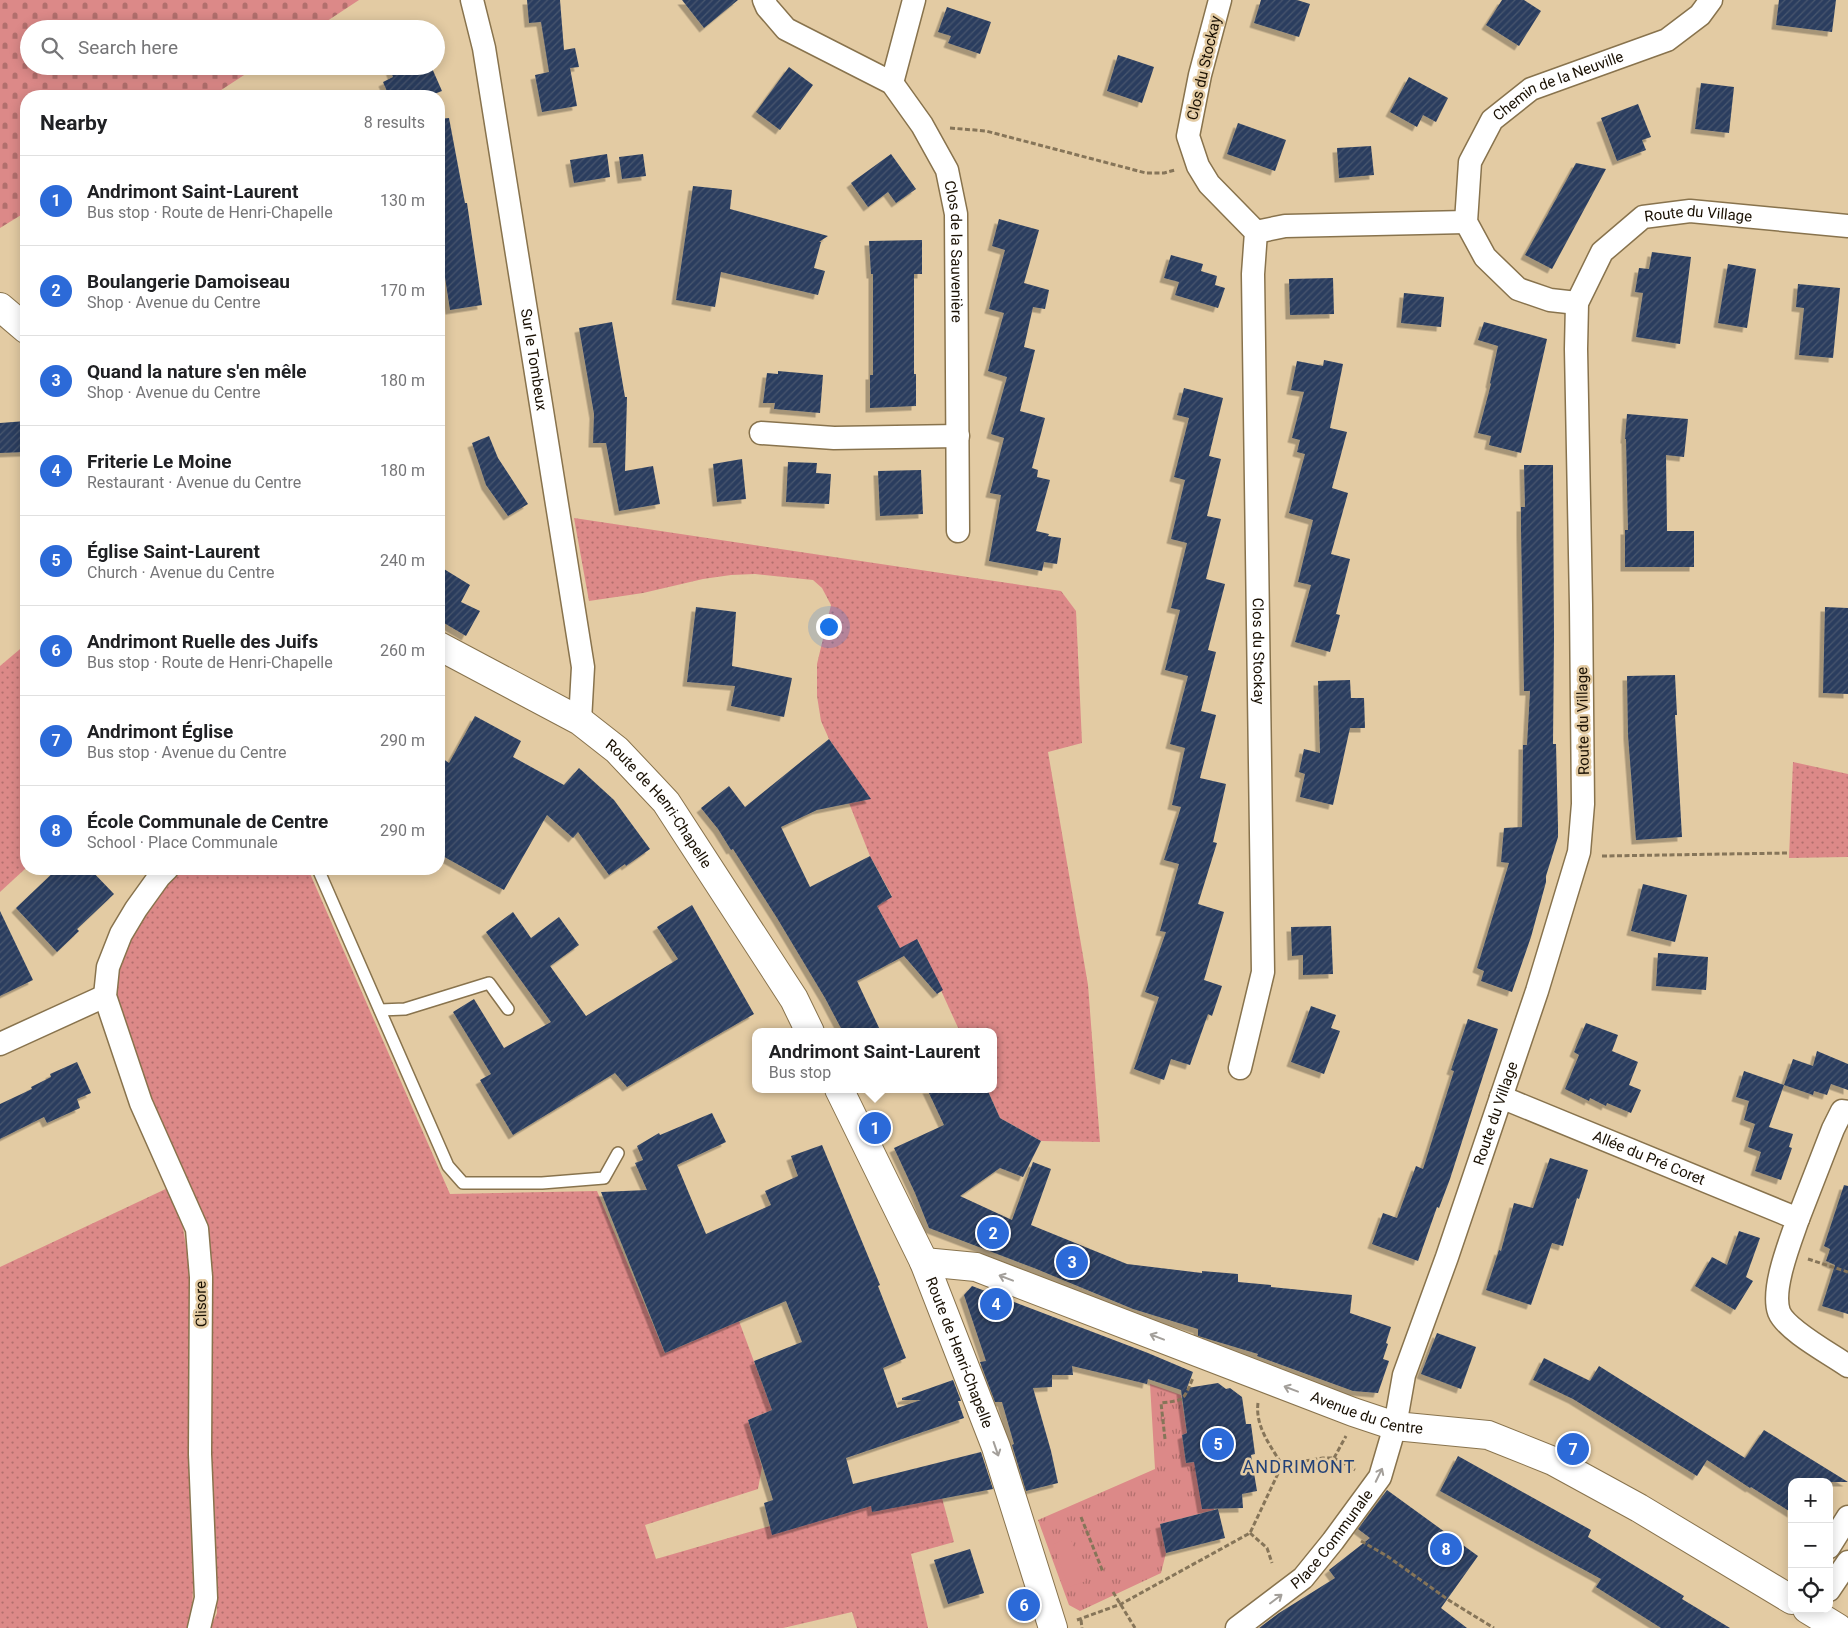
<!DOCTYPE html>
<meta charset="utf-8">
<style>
:root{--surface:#fff;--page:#f6f6f6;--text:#202124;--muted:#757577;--line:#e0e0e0;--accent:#2c6ad8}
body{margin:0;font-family:Roboto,sans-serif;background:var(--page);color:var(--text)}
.controls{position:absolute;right:15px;bottom:15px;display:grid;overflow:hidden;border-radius:10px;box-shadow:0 2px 12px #0003}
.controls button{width:45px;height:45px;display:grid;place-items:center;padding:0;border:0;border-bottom:1px solid var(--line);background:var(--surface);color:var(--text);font:25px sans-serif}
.you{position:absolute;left:828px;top:626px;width:18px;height:18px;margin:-12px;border:4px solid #fff;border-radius:50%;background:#1a73e8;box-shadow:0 0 0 8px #1a73e833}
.badge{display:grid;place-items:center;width:32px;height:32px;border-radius:50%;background:var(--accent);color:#fff;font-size:16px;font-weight:700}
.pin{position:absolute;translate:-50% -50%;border:2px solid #fff;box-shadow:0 1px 5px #0006}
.popup{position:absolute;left:752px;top:1028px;width:245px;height:65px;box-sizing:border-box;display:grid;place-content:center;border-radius:10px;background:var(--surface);filter:drop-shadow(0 1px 4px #0005);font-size:16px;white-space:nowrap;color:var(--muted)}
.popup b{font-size:19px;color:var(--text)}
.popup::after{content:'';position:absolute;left:50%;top:100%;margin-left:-10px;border:10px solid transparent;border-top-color:var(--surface)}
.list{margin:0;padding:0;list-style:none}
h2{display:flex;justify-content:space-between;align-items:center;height:65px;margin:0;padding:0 20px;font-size:21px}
h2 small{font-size:16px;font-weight:400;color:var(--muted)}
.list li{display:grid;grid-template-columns:32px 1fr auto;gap:15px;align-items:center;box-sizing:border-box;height:90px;padding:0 20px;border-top:1px solid var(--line)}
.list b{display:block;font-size:19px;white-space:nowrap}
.list p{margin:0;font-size:16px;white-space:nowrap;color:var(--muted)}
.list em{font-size:16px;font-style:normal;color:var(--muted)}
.icon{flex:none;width:28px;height:28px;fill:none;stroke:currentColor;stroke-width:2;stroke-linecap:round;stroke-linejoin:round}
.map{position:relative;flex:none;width:1848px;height:1628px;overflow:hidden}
.search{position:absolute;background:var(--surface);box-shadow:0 2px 12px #0003;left:20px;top:20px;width:425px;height:55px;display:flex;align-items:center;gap:12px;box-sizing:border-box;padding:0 18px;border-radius:28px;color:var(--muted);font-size:19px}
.panel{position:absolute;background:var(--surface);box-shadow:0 2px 12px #0003;left:20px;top:90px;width:425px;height:785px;border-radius:20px}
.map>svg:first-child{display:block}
.grass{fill:url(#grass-dots)}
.cemetery{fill:url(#cemetery-stones)}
.park{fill:url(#park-tufts)}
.pitch{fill:#dc8988}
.building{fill:url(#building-hatch);filter:url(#shadow)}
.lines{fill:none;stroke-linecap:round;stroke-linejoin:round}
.lane-casing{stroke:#88734d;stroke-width:14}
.street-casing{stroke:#88734d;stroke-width:25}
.secondary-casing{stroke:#88734d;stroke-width:30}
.path{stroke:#867559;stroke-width:3;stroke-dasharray:5 2.5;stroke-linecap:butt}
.lane{stroke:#fff;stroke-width:11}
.street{stroke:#fff;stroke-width:22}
.secondary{stroke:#fff;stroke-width:28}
.oneway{stroke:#a39f9a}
.labels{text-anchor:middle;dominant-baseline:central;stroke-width:5;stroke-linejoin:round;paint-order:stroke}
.street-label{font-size:15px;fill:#191003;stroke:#e3cba3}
.quarter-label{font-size:18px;letter-spacing:1px;fill:#224177;stroke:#e3cba3}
</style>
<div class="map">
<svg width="1848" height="1628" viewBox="0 0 1848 1628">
<defs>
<pattern id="grass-dots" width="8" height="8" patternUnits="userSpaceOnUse" patternTransform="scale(1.25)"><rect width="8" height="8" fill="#dc8988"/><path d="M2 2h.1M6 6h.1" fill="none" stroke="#b26f6d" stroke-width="1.8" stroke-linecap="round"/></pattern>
<pattern id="cemetery-stones" width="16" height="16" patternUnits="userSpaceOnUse" patternTransform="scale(1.25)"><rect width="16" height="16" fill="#dc8988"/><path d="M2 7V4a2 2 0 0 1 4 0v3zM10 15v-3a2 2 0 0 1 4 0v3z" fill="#b26f6d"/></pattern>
<pattern id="park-tufts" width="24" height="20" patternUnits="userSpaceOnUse" patternTransform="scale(1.25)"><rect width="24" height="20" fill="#dc8988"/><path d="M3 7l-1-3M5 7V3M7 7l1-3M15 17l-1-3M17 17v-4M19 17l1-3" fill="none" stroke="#b26f6d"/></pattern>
<pattern id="building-hatch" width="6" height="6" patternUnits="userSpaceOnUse" patternTransform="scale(1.25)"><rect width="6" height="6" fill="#2c3e5e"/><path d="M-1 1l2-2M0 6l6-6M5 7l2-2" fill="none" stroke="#48566f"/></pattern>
<filter id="shadow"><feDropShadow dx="-4.5" dy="4.5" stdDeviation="0" flood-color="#0004"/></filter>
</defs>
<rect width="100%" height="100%" fill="#e3cba3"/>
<g class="grass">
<path d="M574,518l487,73 15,20 6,132 -34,9 40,233 12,157 -59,-1 -41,-23 -13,-29h7v-57h-34l-42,-92 -18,8 -23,-42 15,-10 -22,-40 -21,-53 21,-4 -41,-60 -8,-18 -4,-25v-32l14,-59 -9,-17 -9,-8 -58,-6 -24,1 -28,4 -60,14 -54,8z"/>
<path d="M26,644v224l-26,24v-226z"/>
<path d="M1793,762l55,12v83l-59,1z"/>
<path d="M177,869h131l142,325 147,-3 68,162 74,-32 33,89 -24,10 14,47 -4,22 -113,36 11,34 114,-33 101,-20 71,-8 12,44 -43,12 17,74h-71l-5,-16 -69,16h-573l7,-15 -9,-169 1,-201 -92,-230 -1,-41 11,-41z"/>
<path d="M172,1186l10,36 10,60 -3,152 4,148 -1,46h-192v-361z"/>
</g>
<path class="cemetery" d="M0,0h359l-44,29h-286v37h229l-46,30h-186v116l-26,16z"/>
<path class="park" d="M1150,1384l31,11 6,38 -5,2 4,28 8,-1 19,35 1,13 -54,14 6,29 -5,20 -81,38 -11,-6 -31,-85 117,-51z"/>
<path class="pitch" d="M1070,1537l16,44 -17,6 -16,-43z"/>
<g class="building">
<path d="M527,0h33l4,50 11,-2 4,19 -9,1 7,38 -35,6 -7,-37 14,-3 -8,-50 -12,1z"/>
<path d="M682,0h56l-34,28z"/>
<path d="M1261,0h36l13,4 -11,33 -45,-14z"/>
<path d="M1502,0h22l17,11 -22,35 -33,-21z"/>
<path d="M1779,0h57l-4,32 -56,-7z"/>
<path d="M947,7l44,15 -11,32 -32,-11 3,-7 -13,-4z"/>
<path d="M1118,55l36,12 -12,36 -35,-12z"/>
<path d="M389,66h42l11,25 -13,5h-40l-6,-14 10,-5z"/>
<path d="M789,67l24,18 -33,45 -24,-18z"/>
<path d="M1409,77l39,21 -12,24 -13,-7 -6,12 -27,-15z"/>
<path d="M1701,83l33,4 -5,46 -34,-4z"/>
<path d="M1638,104l13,33 -9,3 4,10 -29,11 -16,-43z"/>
<path d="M449,118l16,85h2l15,102 -32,5 -11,-72v-119z"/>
<path d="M1238,123l48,17 -11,31 -48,-17z"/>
<path d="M1371,146l3,29 -35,3 -2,-30z"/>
<path d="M607,154l3,23 -36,6 -4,-23z"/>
<path d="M643,154l3,22 -24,3 -3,-22z"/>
<path d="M891,154l25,35 -20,14 -8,-11 -20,15 -17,-24z"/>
<path d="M1576,163l30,6 -54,100 -27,-14z"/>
<path d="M693,186l39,4 -2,19 98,27 -9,6h2l-7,26 11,3 -7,24 -97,-23 -6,35 -39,-7z"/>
<path d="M999,219l40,11 -15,53 25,7 -4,19 -12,-2 -9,40 11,3 -15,61 25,7 -13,50 6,2 -1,7 13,3 -14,51 13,3 -1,2 13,2 -4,26 -13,-2 -2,9 -53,-10 12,-66 -11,-2 14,-55 -13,-4 16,-57 -19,-6 16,-58 -15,-4 16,-59 -13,-4z"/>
<path d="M922,240v34h-8v100h2v32l-46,2v-33h3v-101h-2l-2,-33z"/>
<path d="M1652,252l39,5 -11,87 -44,-7 7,-44 -8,-1 4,-24 10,1z"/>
<path d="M1171,255l32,9 -2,7 16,5 -2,9 10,3 -7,20 -43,-13 4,-13 -15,-4z"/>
<path d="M1728,264l28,5 -9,59 -29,-5z"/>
<path d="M1333,278l1,36 -44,1 -1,-36z"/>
<path d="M1798,284l42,4 -7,70 -34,-3 5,-47 -8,-1z"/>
<path d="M1404,293l40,4 -3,30 -40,-4z"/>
<path d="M612,322l13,75h2l-2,74 28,-5 7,38 -41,7 -13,-68h-13l1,-29 -15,-86z"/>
<path d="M1484,322l63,17 -26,114 -32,-8 2,-9 -13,-3 13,-49 -1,-1 8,-37 -20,-6z"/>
<path d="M1324,360l19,4 -13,64 17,4 -15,56 16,5 -17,61 19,5 -14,55 4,1 -10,37 -35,-10 16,-57 -13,-3 15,-62 -24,-7 16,-59 -8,-2 3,-12 -8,-2 12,-46 -13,-2 6,-29 26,5z"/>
<path d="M778,371l45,4 -3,38 -46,-4 1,-6h-12l4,-30 11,1z"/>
<path d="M1184,388l39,10 -14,58 12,3 -14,57 14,3 -15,60 19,5 -17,66 8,2 -15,59 15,4 -16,63 26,6 -13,58 4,1 -19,61 26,8 -20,68 18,6 -10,30 -4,-2 -18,51 -19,-6 -7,21 -30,-11 25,-72 -14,-5 21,-60 -6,-1 19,-67 -15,-4 17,-53 -9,-2 13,-57 -15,-4 18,-68 -23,-6 15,-60 -9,-2 16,-65 -16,-4 14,-59 -11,-3 15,-59 -12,-3z"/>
<path d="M1627,414l61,5 -4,38 -18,-2 1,76h27v36h-69v-37h3l-2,-91h-1z"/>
<path d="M26,421v31l-26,1v-30z"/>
<path d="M489,436l9,22 30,46 -20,12 -22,-31 -14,-42z"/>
<path d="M742,459l4,40 -29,3 -4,-38z"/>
<path d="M788,462l29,1 -1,10 15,1 -2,30 -43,-2z"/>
<path d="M1524,465h29l1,172 -1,107h3l2,82v11l-12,39v6l-15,55 -19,55 -31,-11 3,-10 -7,-3 32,-105 -8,-1 3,-34 18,-1 1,-82h4l3,-54h-6l-1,-53 -2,-107v-24h4z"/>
<path d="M921,470l2,44 -43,2 -2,-45z"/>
<path d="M439,566l31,19 -9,17 19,9 -14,25 -27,-16z"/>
<path d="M696,607l40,5 -4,54 60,12 -8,39 -53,-11 4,-20 -48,-4z"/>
<path d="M1825,607l23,1v86l-25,-1z"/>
<path d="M1675,675l2,40h-2l7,122 -46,3 -8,-105 -1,-59z"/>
<path d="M1350,680l1,18h13l1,30h-15l-17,77 -33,-8 5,-23 -6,-2 5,-23 16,4 -2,-72z"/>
<path d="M475,716l46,25 -8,16 51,28 15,-17 35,32 36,49 -24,17 -1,-2 -16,11 -31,-43 -5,6 -26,-23 -43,75 -65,-36v-98l10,7z"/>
<path d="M829,739l42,60 -54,11 -36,17 29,60 60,-31 22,41 -15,9 23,42 17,-9 26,51 -6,4 -33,-38 -47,25 24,51h-38l-18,-34 -48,-80 -44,-69 -2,1 -13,-21 -17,-21 28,-22 16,21z"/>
<path d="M57,869h33l24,25 -37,35 2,2 -22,21 -41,-44z"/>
<path d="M1643,884l44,11 -12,47 -44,-11z"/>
<path d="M692,905l62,109 -127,73 -12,-14 -102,62 -33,-55 11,-6 -38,-62 21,-13 30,49 47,-26 -65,-90 27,-20 18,26 28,-21 20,28 -29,21 36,50 92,-57 -21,-32z"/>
<path d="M0,911l33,69 -33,16z"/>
<path d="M1331,926l2,48 -30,1v-20l-11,1 -1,-29z"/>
<path d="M1658,953l50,4 -2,33 -50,-4z"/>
<path d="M1311,1006l25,9 -5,13 9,3 -16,43 -33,-12z"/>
<path d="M1468,1019l30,10 -48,150 -11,29 -2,-1 -19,54 -46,-17 11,-31 14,5 19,-52 7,3 31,-98 -3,-1z"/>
<path d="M1586,1023l32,12 -6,16 26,11 -9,23 12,5 -10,23 -24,-10 -1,3 -16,-8 -1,3 -24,-12 14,-34 -5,-3z"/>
<path d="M1817,1051l31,13v26l-17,-6 -4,11 -13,-4 -1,4 -29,-10 9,-26 20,7z"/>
<path d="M77,1062l14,31 -14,6 3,9 -33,15 -3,-6 -44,22v-35l32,-15 -1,-2 20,-10 -1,-3z"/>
<path d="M1744,1071l40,14 -15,42 24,7 -4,13 3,1 -11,32 -26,-9 6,-19 -13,-5 7,-23 -11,-4 5,-19 -13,-4z"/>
<path d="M927,1089h60l13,29 41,23 -18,36 -23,-9 -40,28 52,24 21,-58 18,7 -20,56 96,39 75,9v-2l36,3v8l33,3v2l81,8 -2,18 41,14 -5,16 2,1 -5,15 6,2 -11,32 -25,-2 -96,-35 1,-2 -60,-18v-7l-65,-20 -99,-41 -105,-40 -14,-35 -21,-45 50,-23z"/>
<path d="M712,1113l14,29 -49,23 29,69 65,-29 -6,-14 33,-15 -7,-20 31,-11 58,140 -2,1 28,72 -23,10 14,40 24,-8h-19v-2l51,-18 8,21h-3l6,17 -118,40 7,26 128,-32 12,37 -121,23 -1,-6 -99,29 -8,-32 9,-3 -25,-80 24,-10 -18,-49 48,-19 -16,-41 -121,52 -64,-161 46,-2 -12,-27 8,-3 -6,-14 22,-13 1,2z"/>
<path d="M1550,1158l38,12 -9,29 -2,-1 -14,48 -11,-3 -21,62 -45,-15 13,-40 2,1 13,-48 19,5z"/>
<path d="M1844,1185l4,1v128l-26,-8 13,-41 -9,-4 4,-12 -6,-3z"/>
<path d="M1739,1231l21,7 -14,39 7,4 -18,29 -40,-24 17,-29 15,8z"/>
<path d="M972,1286l176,67 45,19 -6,16 31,-5 8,6 4,-1 12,9 4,27h5l4,30 -4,1 6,36 -15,3 1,14 -41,1 -8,-47 -8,1 -4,-28 5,-2 -6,-43 -33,-11 -1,5 -75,-18 1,9h-21v12l-19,1 18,63 7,32 -32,8 -14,-46 2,-1 -12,-42h-7l-15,-40 6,-1 -22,-66z"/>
<path d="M1437,1333l39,14 -15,42 -40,-15z"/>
<path d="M1544,1358l46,23 9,-15 146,92 19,-28 84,52h-56v31l-41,-26 -1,1 -43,-28 -10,16 -124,-77 -40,-19z"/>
<path d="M1458,1456l133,74 -3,7 96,59 -2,3 48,29h-69l-65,-41 5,-8 -161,-88z"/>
<path d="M1387,1490l91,66 -37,52 26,20h-208l20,-15 56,-35 -6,-8 41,-32 -12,-9z"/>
<path d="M1218,1509l7,29 -59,15 -6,-29z"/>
<path d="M970,1549l14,44 -36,11 -14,-44z"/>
</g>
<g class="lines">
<g class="lane-casing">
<g id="lane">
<path d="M318,869l130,297 15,17h79l62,-5 14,-25"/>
<path d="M380,1010l25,-1 84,-26 19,26"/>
</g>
</g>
<g class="street-casing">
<g id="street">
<path id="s1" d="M472,0l12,48 99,619 -3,54"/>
<path id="s2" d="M764,0l3,7 19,22 106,54 30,42 25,45 9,44 2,317"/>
<path id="s3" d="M1220,0l-20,75 -12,61 10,30 11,18 47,48 -3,42 10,698 -23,96"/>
<path d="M892,83l22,-83"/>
<path d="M1256,232l29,-6 181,-4"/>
<path id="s4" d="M1577,303l-27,-3 -32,-11 -33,-32 -19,-35 4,-60 22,-42 39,-31 136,-49 33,-25 11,-15"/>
<path d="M761,433l73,5 124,-2"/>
<path d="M167,869l-8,8 -23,32 -15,25 -13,33 -3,29 36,107 56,126 4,48 -1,177 6,144 -7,30"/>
<path d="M0,1044l105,-48"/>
<path id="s5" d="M1501,1097l297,122c-8,23 -27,70 -19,93 7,18 52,42 69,54"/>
<path d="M1798,1219l35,-90 9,-18 6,1"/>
<path d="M1829,1547l19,-30"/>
<path d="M1829,1590l19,-28"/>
<path id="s6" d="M1237,1628l66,-50 30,-37 47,-64 15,-51 9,-51 43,-118 90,-266 42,-139 4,-48 -2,-199 -5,-256 1,-46 25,-51 41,-35 47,-6 158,15"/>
</g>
</g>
<g class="secondary-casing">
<g id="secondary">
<path d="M0,307l26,22"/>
<path id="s7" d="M439,646l141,75 37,29 49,52 128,197 16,33"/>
<path id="s8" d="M839,1089l85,173 72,185 57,181"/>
<path id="s9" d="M924,1262l52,5 377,145 42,14 93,9 65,26 86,47 153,92"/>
<path d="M1807,1609l31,19"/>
</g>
</g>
<g class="path">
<path d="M950,128l36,3 160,42h18l11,-3"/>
<path d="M1602,856l187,-3"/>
<path d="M1808,1259l40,13"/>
<path d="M1258,1403c-3,24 13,43 24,62"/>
<path d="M1165,1439l-4,-36c24,-3 22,-2 32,-25"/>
<path d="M1334,1458l12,-22"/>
<path d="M1081,1517l22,55"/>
<path d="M1250,1533l17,15 5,15"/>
<path d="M1361,1541l26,15 63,45 44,27"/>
<path d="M1113,1592l22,36"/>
<path d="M1077,1620l44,-16 129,-71 32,-68 41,-7h11l21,12"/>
<path d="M1081,1620l1,8"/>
</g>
<use href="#lane" class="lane"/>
<use href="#street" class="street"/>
<use href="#secondary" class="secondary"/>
</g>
<defs><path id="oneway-shaft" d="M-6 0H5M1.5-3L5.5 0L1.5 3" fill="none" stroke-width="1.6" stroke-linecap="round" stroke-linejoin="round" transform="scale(1.25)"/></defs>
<g class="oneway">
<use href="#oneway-shaft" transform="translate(1006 1278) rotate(-159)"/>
<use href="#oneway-shaft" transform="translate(1157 1337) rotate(-159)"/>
<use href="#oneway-shaft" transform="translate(1291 1389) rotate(-159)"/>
<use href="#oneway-shaft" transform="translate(996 1449) rotate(71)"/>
<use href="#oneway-shaft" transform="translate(1379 1475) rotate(-64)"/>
<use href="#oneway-shaft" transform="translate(1276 1599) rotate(-37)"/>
</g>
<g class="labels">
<g class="street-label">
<text transform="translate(1204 68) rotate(-77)">Clos du Stockay</text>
<text stroke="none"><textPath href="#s4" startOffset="330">Chemin de la Neuville</textPath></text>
<text stroke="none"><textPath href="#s6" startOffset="1582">Route du Village</textPath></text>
<text stroke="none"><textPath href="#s2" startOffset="341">Clos de la Sauvenière</textPath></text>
<text stroke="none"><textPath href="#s1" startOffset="365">Sur le Tombeux</textPath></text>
<text stroke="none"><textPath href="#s3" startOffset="679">Clos du Stockay</textPath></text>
<text transform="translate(1583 721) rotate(-91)">Route du Village</text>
<text stroke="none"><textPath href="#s7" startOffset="275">Route de Henri-Chapelle</textPath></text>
<text stroke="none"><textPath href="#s6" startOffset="592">Route du Village</textPath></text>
<text stroke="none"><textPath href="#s5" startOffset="160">Allée du Pré Coret</textPath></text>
<text transform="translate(201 1304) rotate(-91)">Clisore</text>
<text stroke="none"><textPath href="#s8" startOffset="290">Route de Henri-Chapelle</textPath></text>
<text stroke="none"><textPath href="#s9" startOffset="470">Avenue du Centre</textPath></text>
<text stroke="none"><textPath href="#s6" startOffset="131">Place Communale</textPath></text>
</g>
<g class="quarter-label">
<text x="1299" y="1466">ANDRIMONT</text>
</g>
</g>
</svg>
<div class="controls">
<button>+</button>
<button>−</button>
<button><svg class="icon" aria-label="locate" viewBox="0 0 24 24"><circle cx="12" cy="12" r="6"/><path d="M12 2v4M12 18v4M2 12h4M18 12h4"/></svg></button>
</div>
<div class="you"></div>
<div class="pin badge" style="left:875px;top:1128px">1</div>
<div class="popup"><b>Andrimont Saint-Laurent</b>Bus stop</div>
<div class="pin badge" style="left:993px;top:1233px">2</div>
<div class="pin badge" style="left:1072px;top:1262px">3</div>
<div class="pin badge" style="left:996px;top:1304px">4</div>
<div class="pin badge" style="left:1218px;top:1444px">5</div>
<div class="pin badge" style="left:1024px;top:1605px">6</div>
<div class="pin badge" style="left:1573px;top:1449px">7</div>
<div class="pin badge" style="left:1446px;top:1549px">8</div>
<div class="search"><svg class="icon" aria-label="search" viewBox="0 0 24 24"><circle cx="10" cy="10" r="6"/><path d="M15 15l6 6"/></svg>Search here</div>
<section class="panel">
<h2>Nearby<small>8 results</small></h2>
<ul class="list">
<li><span class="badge">1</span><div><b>Andrimont Saint-Laurent</b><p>Bus stop · Route de Henri-Chapelle</p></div><em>130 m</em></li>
<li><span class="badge">2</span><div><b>Boulangerie Damoiseau</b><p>Shop · Avenue du Centre</p></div><em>170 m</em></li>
<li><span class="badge">3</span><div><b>Quand la nature s'en mêle</b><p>Shop · Avenue du Centre</p></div><em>180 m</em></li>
<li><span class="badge">4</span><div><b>Friterie Le Moine</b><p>Restaurant · Avenue du Centre</p></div><em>180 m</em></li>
<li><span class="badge">5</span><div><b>Église Saint-Laurent</b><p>Church · Avenue du Centre</p></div><em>240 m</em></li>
<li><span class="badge">6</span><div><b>Andrimont Ruelle des Juifs</b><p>Bus stop · Route de Henri-Chapelle</p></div><em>260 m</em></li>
<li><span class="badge">7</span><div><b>Andrimont Église</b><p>Bus stop · Avenue du Centre</p></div><em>290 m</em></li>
<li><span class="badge">8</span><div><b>École Communale de Centre</b><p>School · Place Communale</p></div><em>290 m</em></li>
</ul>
</section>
</div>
